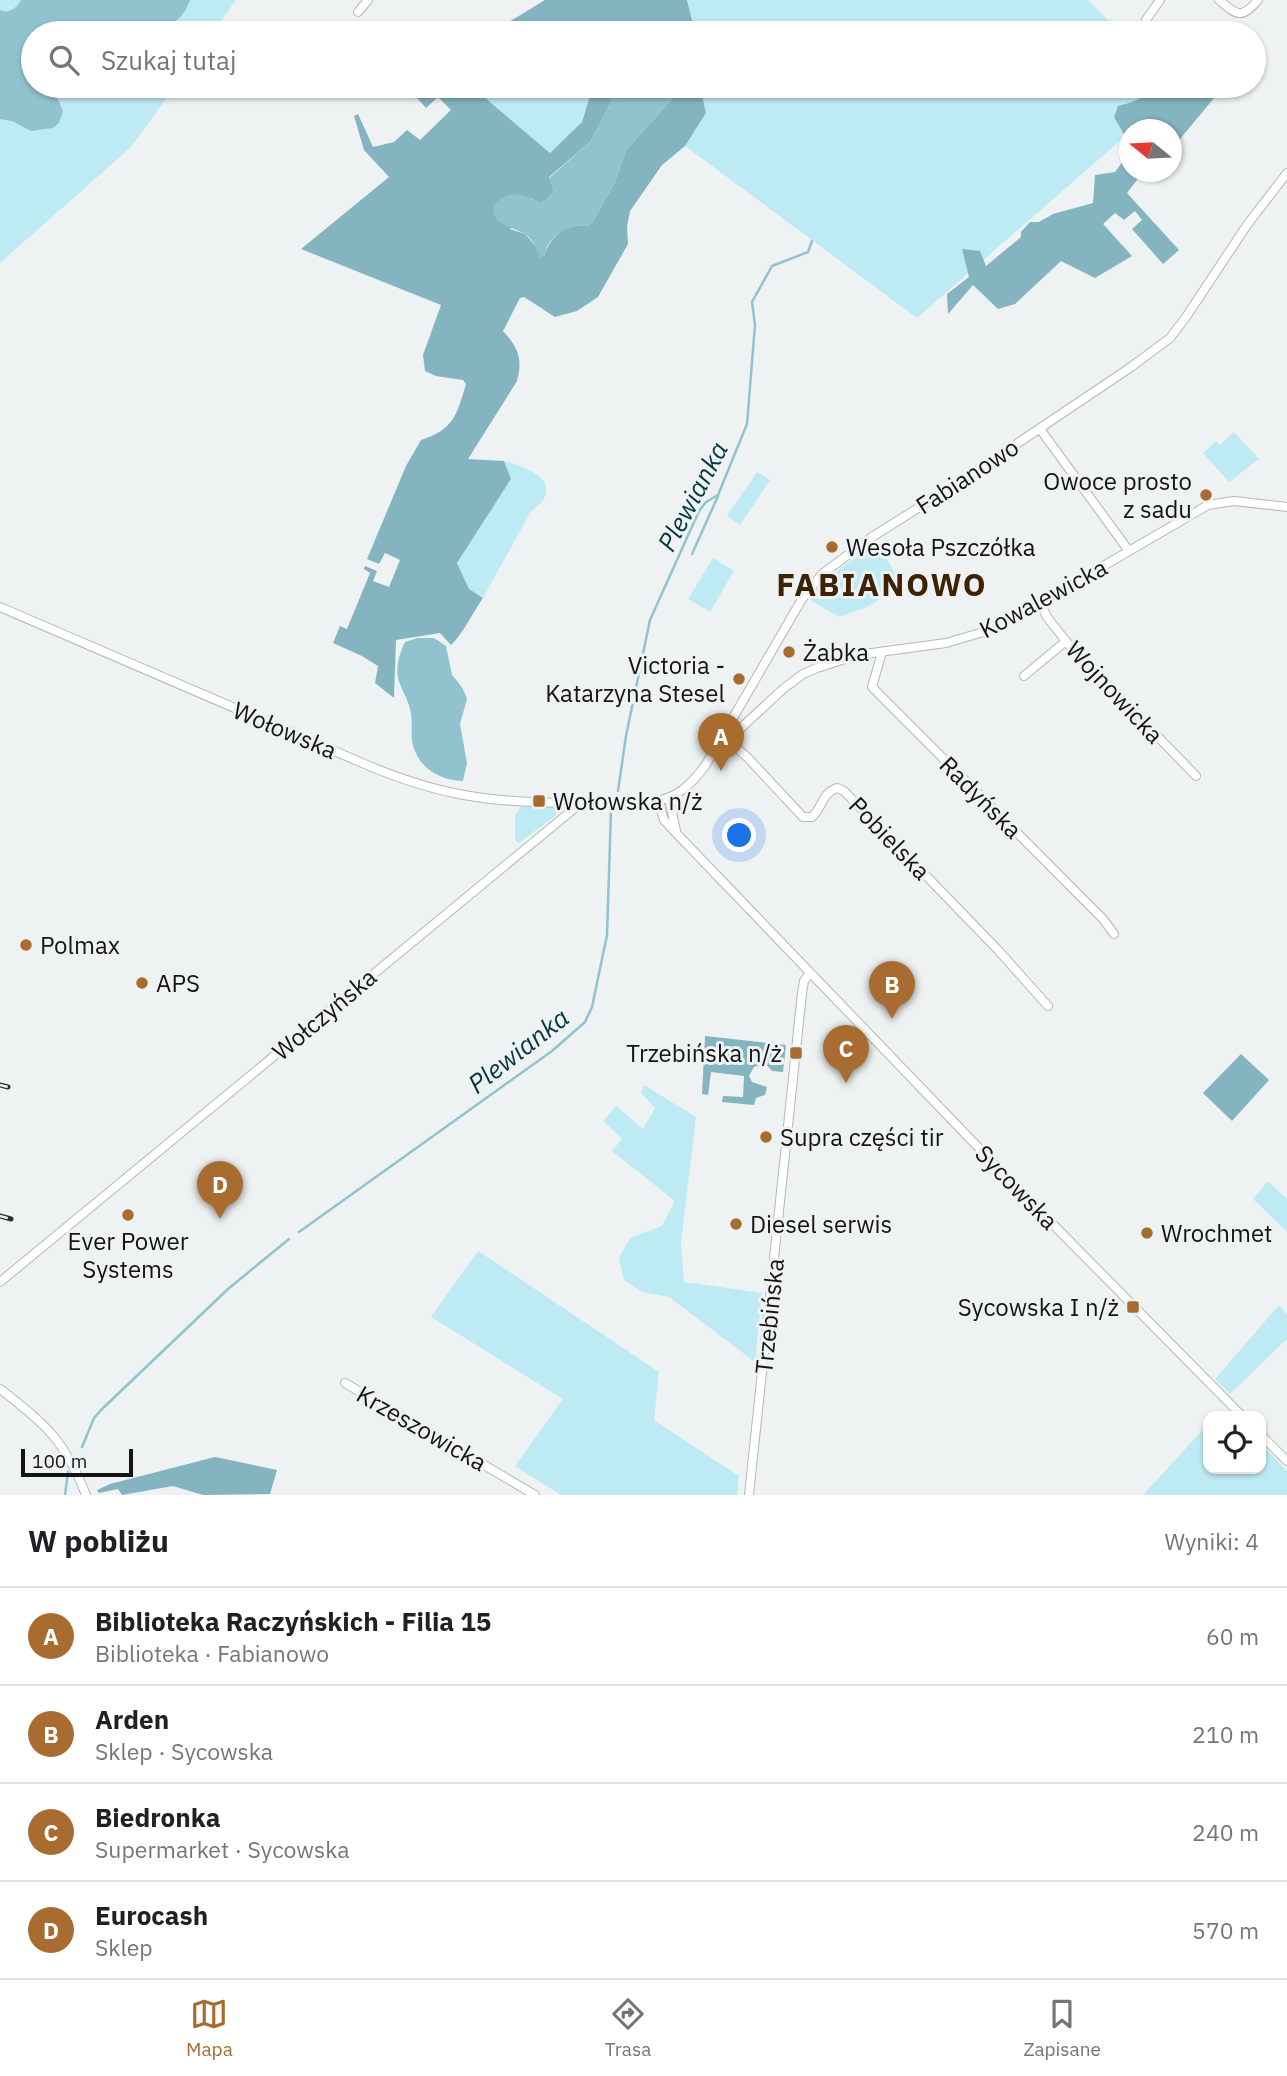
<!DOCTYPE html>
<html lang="pl">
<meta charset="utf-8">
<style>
:root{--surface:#fff;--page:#f6f6f6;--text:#202124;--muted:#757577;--line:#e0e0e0;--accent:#a96c30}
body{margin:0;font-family:"IBM Plex Sans",sans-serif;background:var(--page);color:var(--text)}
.controls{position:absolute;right:21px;bottom:21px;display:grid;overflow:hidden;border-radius:14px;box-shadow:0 2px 5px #0004}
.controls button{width:63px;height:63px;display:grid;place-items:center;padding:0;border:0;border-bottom:2px solid var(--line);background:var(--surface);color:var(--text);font:35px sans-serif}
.compass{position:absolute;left:1119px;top:119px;width:63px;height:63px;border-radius:50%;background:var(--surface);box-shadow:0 2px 5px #0004;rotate:288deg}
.scale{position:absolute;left:21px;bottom:18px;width:112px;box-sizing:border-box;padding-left:7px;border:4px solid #131414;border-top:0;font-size:19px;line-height:24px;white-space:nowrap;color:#131414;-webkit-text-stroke:5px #eef2f3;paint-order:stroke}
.you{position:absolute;left:740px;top:836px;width:24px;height:24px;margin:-18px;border:5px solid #fff;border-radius:50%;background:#1a73e8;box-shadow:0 0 0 10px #1a73e833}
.badge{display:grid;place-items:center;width:46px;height:46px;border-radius:50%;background:var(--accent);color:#fff;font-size:23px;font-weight:700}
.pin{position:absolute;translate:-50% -58px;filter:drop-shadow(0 2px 4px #0008)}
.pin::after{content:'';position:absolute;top:37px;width:24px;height:21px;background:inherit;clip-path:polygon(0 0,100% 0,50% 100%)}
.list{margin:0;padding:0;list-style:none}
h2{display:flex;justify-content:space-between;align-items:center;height:91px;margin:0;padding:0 28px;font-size:30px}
h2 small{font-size:23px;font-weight:400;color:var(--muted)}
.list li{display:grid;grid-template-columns:46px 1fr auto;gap:21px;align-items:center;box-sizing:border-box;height:98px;padding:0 28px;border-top:2px solid var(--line)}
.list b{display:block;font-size:26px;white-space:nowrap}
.list p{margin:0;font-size:23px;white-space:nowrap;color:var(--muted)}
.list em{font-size:23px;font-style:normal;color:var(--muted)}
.icon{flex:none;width:38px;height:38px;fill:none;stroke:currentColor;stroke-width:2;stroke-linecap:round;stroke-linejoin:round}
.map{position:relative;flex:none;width:1287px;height:1495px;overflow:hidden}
.search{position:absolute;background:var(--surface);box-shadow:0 2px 5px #0004;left:21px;right:21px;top:21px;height:77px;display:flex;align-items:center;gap:18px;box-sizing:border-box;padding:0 24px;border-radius:38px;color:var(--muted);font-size:26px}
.sheet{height:483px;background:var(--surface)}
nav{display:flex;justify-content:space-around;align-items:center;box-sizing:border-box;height:98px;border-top:2px solid var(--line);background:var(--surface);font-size:19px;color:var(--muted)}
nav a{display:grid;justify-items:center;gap:4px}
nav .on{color:var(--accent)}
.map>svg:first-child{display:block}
.green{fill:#beeaf4}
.forest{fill:#83b4bf}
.water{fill:#91c3ce}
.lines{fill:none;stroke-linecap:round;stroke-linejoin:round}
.stream{stroke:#91c3ce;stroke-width:2.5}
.minor-casing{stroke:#b3b7b7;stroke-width:10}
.minor{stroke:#fff;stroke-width:8}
.rail-casing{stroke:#2f3030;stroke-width:5}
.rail{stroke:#eef2f3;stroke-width:2.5;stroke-dasharray:8;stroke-linecap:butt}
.poi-dot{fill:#a96c30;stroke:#eef2f3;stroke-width:2.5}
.labels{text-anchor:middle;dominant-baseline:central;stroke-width:6;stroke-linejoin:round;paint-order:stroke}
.street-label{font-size:24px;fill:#131414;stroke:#eef2f3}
.poi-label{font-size:24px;fill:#131414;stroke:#eef2f3;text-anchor:start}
.water-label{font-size:26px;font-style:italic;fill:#05363f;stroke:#eef2f3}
.district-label{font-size:32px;font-weight:bold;letter-spacing:2px;fill:#3e2204;stroke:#eef2f3}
</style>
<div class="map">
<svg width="1287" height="1495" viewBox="0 0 1287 1495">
<rect width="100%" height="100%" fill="#eef2f3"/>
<g class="green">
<path d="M0,0h236l-24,33h-179v53h142l-44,61 -131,116z"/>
<path d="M687,0h401l33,33h-426z"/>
<path d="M471,86h122l-11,36 -32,31z"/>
<path d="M700,86h473l-43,44 -1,3 -212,185 -232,-172 21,-33z"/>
<path d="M1234,432l25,27 -30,23 -26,-29 13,-12 4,4z"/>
<path d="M504,461c15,4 54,16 39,39 -3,5 -9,8 -13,13l-47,85 -14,-9 -12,-26 54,-84z"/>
<path d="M757,472l13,8 -30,45 -13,-9z"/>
<path d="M877,542l25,44 -35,21 -28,10 -29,-17 16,-21z"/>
<path d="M713,558l21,13 -24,41 -22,-13z"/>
<path d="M520,807h33l5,4 -3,5 -36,27 -4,-3v-24z"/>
<path d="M644,1085l52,32 -15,126 3,39 78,11 -7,69 -86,-65 -27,-5 -18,-12 -5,-22 11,-20 32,-12 13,-25 -63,-50 10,-12 -19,-18 13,-15 27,23 12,-21 -14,-15z"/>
<path d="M1268,1181l19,18v33l-34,-33z"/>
<path d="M478,1251l181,121 -5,48 85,56 -2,19h-176l-46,-29 48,-67 -132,-82z"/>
<path d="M1279,1305l8,9v25l-57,55 -15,-15z"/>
<path d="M1208,1424v45h53v-25l26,27v24h-144z"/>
</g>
<g class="forest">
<path d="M545,0h142l8,33h-170l-21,-8z"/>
<path d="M415,86h56l79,67 32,-31 11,-36h27l-30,56 -41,35 5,14 -8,10 -6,2 -9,-5 -21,31 15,5 19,22c7,-20 21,-33 43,-30l5,-3 22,-39 12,-34 44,-49 10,-15h20l6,27 -21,33 -23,19 -32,46 -3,15 1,18 -30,53 -21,14 -22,6 -31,-20 -4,1 -17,33c15,16 20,28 14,50l-49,78 36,2 7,18 -54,84 12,26 14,9c-10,14 -20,36 -32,47l-11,-12 -44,7 -2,58 -19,-15 3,-17 -16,-10 -29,-13 7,-17 7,3 23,-56 -6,-4 1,-3 12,5 -4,10 16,6 11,-27 -15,-7 -6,11 -12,-5 39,-93 15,-26c32,-10 36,-25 45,-56l-3,-4 -27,-4 -11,-5 -2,-16 18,-50 -140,-56 88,-72 -25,-27 -10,-34 4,-2 15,33 21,-5 13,-12 13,10 31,-30 -13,-13 -12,11 -16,-18z"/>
<path d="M1156,86h68l-44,53 -8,5v-14h-42l-1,13 -15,-26 4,-11c15,-4 28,-8 38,-20z"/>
<path d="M1129,153l1,19h13l-16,21 52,57 -16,14 -31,-35 10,-9 -7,-9 -11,9 -9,-7 -12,11 29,32 -37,22 -34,-17 -46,43 -17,5 -25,-24 -25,29 -1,-20 22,-17 -7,-28 18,2 6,15 35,-29v-5l9,-10h9l14,-8 40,-11 2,-28 20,-3z"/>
<path d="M705,1036l81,9 -3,27 -11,-1 -7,-8 -11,4 -5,9 3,6 15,5 -2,8 -9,3 -2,7 -32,-3 1,-6 20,1 1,-21 -33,-4 -3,23 -6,-1z"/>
<path d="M1241,1054l28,26 -37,41 -29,-28z"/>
<path d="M215,1457l62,13 -7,24 -67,1 -30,-9 -51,9 -4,-6 -19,4 -2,-3 13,-6z"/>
</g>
<g class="water">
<path d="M21,0h169c-4,12 -12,22 -24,26l1,7h-134v53h19l11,25 -4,12 -6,5 -22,3 -19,-10 -12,-2v-109c9,4 17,-2 21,-10z"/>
<path d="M620,86h60l-10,15 -44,49 -12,34 -22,39 -5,3c-15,-2 -31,5 -39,19 -3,6 -2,10 -8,14 -3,-9 -7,-20 -15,-25 -14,-8 -33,-8 -32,-28 14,-17 30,-13 47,-3l6,-2 8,-10 -5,-13 41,-36z"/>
<path d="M417,638h17l12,8 6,29c7,8 12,14 15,24l-7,25 7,39 -4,18c-25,-1 -46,-14 -51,-40 -1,-9 1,-21 -2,-32 -2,-9 -7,-17 -10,-25 -6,-12 -1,-30 5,-42z"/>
</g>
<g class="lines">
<g class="stream">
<path d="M692,554l26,-58"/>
<path d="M618,791l8,-55 24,-116 49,-109 7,-9 12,-7 29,-71 8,-99 -3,-23 20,-36 36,-14 4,-11"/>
<path d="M299,1232l253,-181 33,-29 7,-15 15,-72 4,-125"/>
<path d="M82,1447l12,-29 7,-8 127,-121 61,-50"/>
<path d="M65,1495l3,-23"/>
</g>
<g class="minor-casing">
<g id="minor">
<path d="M1219,0c18,15 22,20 39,0"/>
<path d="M358,12l10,-12"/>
<path d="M1146,20l14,-20"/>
<path d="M1040,429l89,122"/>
<path d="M1040,602l7,15 22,28 127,131"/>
<path d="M0,607l367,158c31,13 63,24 97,30 60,11 125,7 187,7 25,-3 39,-16 54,-36l97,-167 20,-25 50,-37 100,-63 159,-107 39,-29 16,-21 61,-92 40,-52"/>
<path d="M882,652l-10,35 231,232 11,15"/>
<path d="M1024,676l42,-35"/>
<path d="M724,737l24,21 55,59h9c10,-9 10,-24 25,-29l7,3 154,159 50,56"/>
<path d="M729,739l54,-50 20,-15 14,-6 40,-13 89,-12 34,-10 101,-54 127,-74 26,-4 53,6"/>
<path d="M669,798l7,33"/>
<path d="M658,801l6,19 13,14 347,361 218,221"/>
<path d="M0,1282l581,-479"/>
<path d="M345,1383l190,112"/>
<path d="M0,1389c46,35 65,52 86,106"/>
<path d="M1261,1435l26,26"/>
<path d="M749,1495l53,-502 2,-12 6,-8"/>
</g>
</g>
<use href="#minor" class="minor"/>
<g class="rail-casing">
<g id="rail">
<path d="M0,1085l8,2"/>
<path d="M0,1216l11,3"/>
</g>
</g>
<use href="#rail" class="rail"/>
</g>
<g class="poi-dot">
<circle cx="1206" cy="495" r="7"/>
<circle cx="832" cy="547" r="7"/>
<circle cx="789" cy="652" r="7"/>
<circle cx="739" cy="679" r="7"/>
<rect x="532" y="794" width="14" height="14" rx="3.5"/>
<circle cx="26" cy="945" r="7"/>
<circle cx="142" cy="983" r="7"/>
<rect x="789" y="1046" width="14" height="14" rx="3.5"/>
<circle cx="766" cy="1137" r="7"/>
<circle cx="128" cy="1215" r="7"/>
<circle cx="736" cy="1224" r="7"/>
<circle cx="1147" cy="1233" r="7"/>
<rect x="1126" y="1300" width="14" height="14" rx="3.5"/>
</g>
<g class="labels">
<g class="street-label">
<text transform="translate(967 476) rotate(-33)">Fabianowo</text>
<text transform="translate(1043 598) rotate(-28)">Kowalewicka</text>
<text transform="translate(1115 692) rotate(47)">Wojnowicka</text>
<text transform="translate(285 730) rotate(23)">Wołowska</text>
<text transform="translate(981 797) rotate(45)">Radyńska</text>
<text transform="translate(890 838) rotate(46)">Pobielska</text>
<text transform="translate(324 1014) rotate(-40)">Wołczyńska</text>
<text transform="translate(1017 1187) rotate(46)">Sycowska</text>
<text transform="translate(769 1316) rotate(-84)">Trzebińska</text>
<text transform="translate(422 1428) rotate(30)">Krzeszowicka</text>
</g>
<g class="poi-label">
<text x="1192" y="481" text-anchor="end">Owoce prosto<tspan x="1192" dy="28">z sadu</tspan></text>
<text x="846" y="547">Wesoła Pszczółka</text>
<text x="803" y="652">Żabka</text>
<text x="725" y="665" text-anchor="end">Victoria -<tspan x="725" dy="28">Katarzyna Stesel</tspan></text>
<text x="553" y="801">Wołowska n/ż</text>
<text x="40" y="945">Polmax</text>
<text x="156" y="983">APS</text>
<text x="782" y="1053" text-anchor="end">Trzebińska n/ż</text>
<text x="780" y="1137">Supra części tir</text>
<text x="750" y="1224">Diesel serwis</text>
<text x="1161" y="1233">Wrochmet</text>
<text x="128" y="1241" text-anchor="middle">Ever Power<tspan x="128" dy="28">Systems</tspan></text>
<text x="1119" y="1307" text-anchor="end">Sycowska I n/ż</text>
</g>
<g class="water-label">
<text transform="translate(692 496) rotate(-62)">Plewianka</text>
<text transform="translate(518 1050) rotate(-38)">Plewianka</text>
</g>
<g class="district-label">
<text x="882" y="584">FABIANOWO</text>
</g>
</g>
</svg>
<div class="controls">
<button><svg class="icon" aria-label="locate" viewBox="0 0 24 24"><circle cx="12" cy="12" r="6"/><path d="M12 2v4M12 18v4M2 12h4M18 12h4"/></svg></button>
</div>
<svg class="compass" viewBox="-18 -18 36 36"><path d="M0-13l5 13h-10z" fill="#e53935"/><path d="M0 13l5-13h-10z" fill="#757577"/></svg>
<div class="scale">100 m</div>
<div class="you"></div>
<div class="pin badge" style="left:721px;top:771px">A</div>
<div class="pin badge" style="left:892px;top:1019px">B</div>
<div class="pin badge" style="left:846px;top:1083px">C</div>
<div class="pin badge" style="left:220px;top:1219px">D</div>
<div class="search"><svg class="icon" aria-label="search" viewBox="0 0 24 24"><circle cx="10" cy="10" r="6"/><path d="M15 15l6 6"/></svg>Szukaj tutaj</div>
</div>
<section class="sheet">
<h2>W pobliżu<small>Wyniki: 4</small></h2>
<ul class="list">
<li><span class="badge">A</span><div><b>Biblioteka Raczyńskich - Filia 15</b><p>Biblioteka · Fabianowo</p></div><em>60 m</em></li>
<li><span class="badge">B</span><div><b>Arden</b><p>Sklep · Sycowska</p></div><em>210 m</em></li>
<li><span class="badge">C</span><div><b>Biedronka</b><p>Supermarket · Sycowska</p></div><em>240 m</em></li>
<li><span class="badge">D</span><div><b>Eurocash</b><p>Sklep</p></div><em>570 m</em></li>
</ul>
</section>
<nav>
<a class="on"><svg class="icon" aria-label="map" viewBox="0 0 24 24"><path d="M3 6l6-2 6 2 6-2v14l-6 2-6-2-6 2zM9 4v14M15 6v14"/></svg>Mapa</a>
<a><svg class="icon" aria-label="directions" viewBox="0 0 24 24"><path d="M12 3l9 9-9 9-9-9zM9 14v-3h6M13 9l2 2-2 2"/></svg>Trasa</a>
<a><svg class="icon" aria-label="saved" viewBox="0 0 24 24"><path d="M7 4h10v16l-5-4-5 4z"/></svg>Zapisane</a>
</nav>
